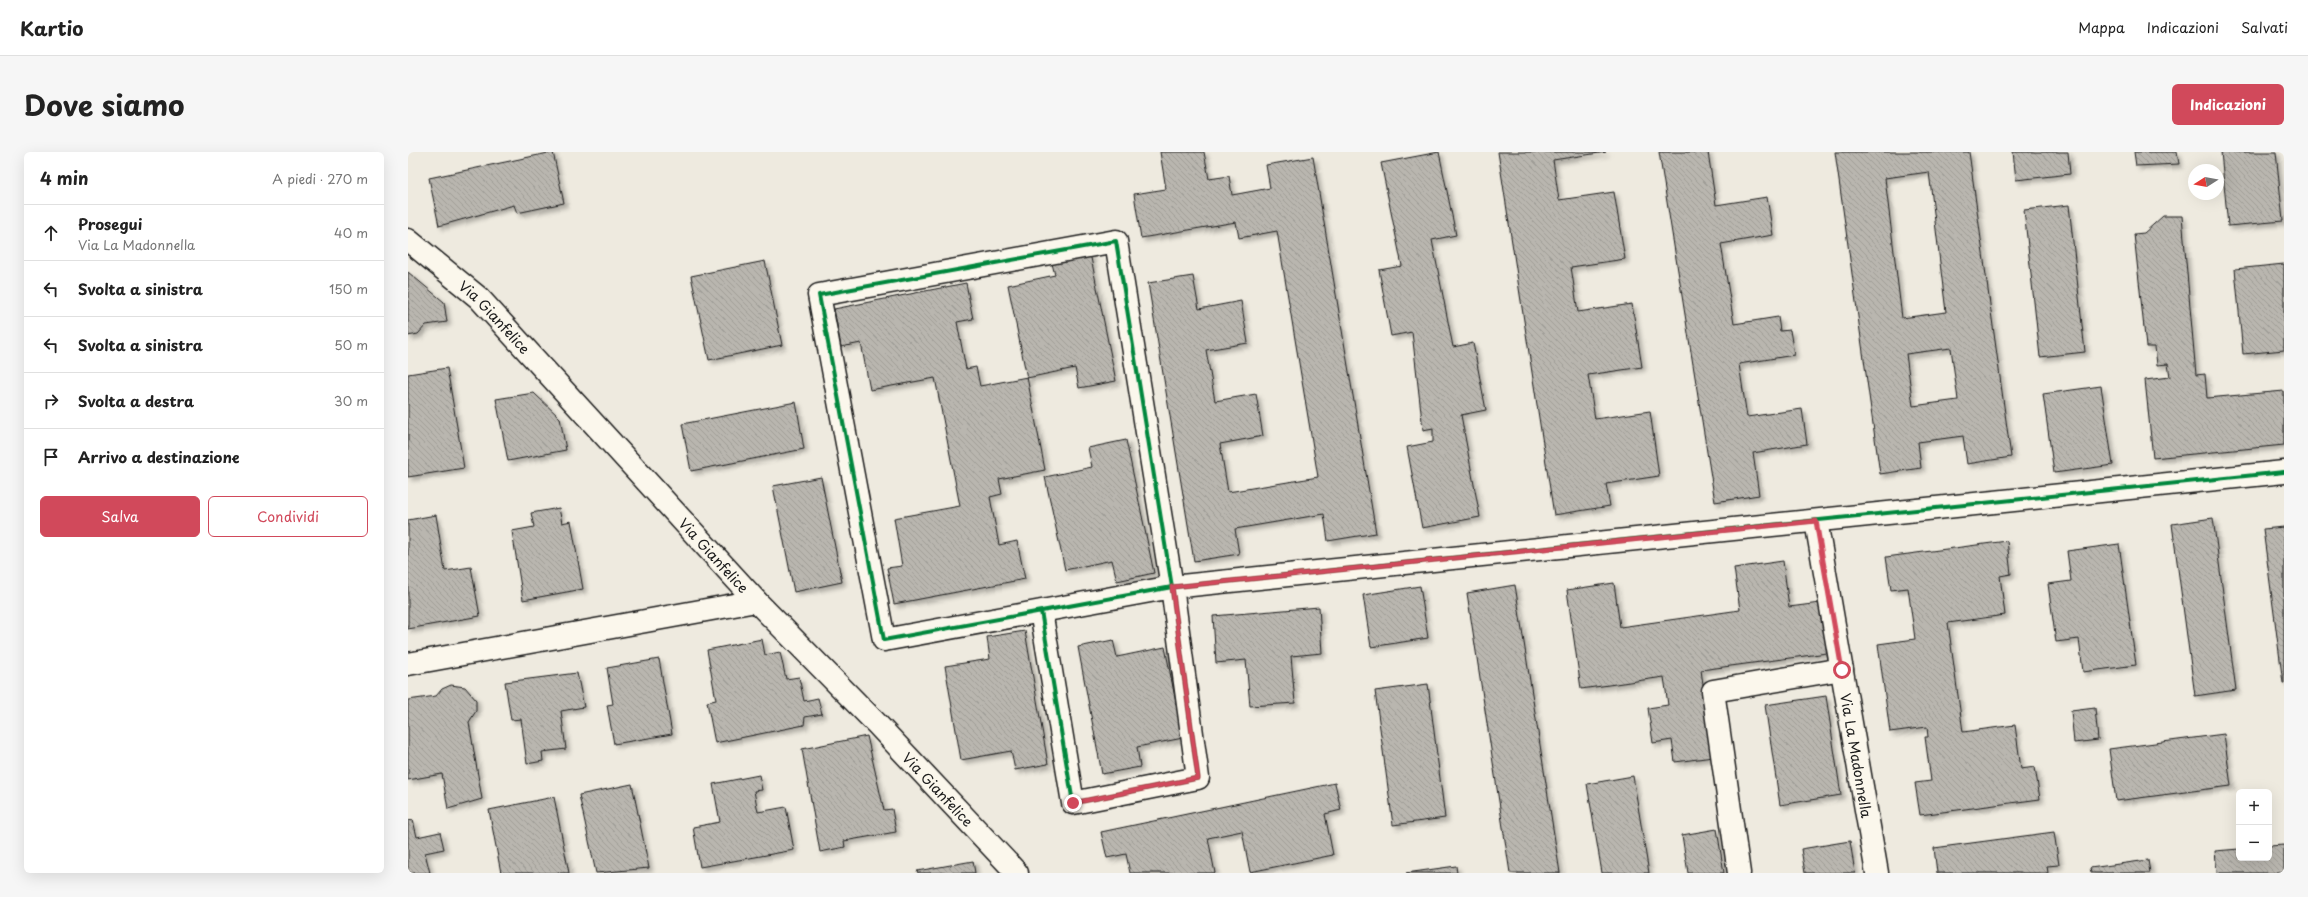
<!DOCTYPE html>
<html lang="it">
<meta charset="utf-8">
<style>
:root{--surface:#fff;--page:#f6f6f6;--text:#222;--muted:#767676;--line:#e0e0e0;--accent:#d1495b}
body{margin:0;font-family:"Playpen Sans",sans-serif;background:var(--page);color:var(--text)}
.controls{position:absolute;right:12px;bottom:12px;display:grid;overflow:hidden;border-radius:6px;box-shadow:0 4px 16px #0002}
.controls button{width:36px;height:36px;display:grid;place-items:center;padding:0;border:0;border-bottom:1px solid var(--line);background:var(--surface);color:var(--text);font:20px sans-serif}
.compass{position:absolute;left:1780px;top:12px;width:36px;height:36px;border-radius:50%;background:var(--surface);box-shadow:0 4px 16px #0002;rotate:259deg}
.stop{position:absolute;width:12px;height:12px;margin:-9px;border:3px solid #d1495b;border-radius:50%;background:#fff}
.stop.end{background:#d1495b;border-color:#fff;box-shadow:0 1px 4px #0008}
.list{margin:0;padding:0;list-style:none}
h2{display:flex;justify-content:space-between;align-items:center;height:52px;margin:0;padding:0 16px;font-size:17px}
h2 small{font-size:13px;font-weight:400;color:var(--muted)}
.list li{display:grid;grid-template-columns:26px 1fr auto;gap:12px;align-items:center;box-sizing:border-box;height:56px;padding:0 16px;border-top:1px solid var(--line)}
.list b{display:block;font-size:15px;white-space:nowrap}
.list p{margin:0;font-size:13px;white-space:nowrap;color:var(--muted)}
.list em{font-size:13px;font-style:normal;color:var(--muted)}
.actions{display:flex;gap:8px;padding:12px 16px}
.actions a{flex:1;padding:9px 0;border:1px solid var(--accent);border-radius:6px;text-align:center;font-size:14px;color:var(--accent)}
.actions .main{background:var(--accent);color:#fff}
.icon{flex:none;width:22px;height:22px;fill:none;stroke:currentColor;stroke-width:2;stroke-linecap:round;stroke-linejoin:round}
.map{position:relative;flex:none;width:1876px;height:721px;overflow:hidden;border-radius:6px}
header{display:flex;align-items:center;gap:24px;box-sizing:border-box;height:56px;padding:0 20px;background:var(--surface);border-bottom:1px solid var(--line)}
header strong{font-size:19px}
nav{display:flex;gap:22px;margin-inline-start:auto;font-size:14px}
.intro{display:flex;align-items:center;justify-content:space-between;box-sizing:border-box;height:96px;padding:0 24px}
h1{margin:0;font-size:28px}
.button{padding:10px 18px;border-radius:6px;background:var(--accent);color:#fff;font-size:14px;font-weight:700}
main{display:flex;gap:24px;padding:0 24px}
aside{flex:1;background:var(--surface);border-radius:6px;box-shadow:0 4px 16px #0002}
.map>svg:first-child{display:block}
.building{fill:url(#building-back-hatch);stroke:#1c1c1c;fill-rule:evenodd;filter:url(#shadow)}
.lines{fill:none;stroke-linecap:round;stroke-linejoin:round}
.minor-casing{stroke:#1c1c1c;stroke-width:25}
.minor{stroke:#fbf7ec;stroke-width:22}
.cycleway-casing{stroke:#fbf7ec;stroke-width:6}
.cycleway{stroke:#00873e;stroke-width:4}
.route{stroke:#d1495b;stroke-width:5}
.labels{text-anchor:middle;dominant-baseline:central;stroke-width:3;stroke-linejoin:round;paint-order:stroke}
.street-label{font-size:14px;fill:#1c1c1c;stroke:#fbf7ec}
</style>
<header>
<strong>Kartio</strong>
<nav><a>Mappa</a><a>Indicazioni</a><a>Salvati</a></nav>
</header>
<div class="intro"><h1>Dove siamo</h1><a class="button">Indicazioni</a></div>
<main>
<aside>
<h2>4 min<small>A piedi · 270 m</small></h2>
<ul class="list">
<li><svg class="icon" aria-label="ahead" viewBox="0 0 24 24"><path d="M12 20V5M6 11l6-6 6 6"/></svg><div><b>Prosegui</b><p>Via La Madonnella</p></div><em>40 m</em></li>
<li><svg class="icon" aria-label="left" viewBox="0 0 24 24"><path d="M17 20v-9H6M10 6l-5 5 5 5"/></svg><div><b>Svolta a sinistra</b></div><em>150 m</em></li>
<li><svg class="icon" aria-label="left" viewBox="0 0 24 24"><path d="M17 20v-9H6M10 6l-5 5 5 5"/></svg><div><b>Svolta a sinistra</b></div><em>50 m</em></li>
<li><svg class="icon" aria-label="right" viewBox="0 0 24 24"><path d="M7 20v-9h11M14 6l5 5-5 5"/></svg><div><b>Svolta a destra</b></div><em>30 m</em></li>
<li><svg class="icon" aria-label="arrive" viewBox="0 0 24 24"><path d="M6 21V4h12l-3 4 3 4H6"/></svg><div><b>Arrivo a destinazione</b></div></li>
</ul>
<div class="actions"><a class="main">Salva</a><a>Condividi</a></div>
</aside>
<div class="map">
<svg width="1876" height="721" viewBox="0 0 1876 721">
<defs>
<pattern id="building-back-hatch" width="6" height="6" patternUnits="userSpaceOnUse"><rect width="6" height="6" fill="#b9b6af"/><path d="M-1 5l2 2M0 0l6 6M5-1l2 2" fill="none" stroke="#9e9c96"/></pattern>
<filter id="shadow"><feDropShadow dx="3.5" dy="3.5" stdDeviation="2" flood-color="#0004"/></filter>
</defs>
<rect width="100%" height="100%" fill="#eeeadf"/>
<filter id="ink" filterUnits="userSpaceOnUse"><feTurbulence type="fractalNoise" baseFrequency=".025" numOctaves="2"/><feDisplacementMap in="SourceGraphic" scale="8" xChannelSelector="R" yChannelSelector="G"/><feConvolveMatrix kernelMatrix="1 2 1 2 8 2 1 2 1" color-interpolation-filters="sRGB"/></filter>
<g filter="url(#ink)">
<g class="building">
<path d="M145,0l11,51 -47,10 -3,-8 -75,21 -10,-48z"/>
<path d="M752,0h44l5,27 20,-3 3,19 38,-7 -4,-23 47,-8 63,376 -48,8 -4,-27 -89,15 4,25 -45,7 -46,-278 45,-7 6,33 42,-8 7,42 -42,7 9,51 41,-7 7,42 -43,8 8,48 90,-15 -41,-246 -38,7 -3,-16 -95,16 -7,-44 32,-5z"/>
<path d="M1031,0l17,83 -24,5 21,107 20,-4 13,67 -25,5 19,102 -58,11 -15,-81 26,-5v-14l-10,2 -11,-98 -21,4 -12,-66 23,-4 -21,-103z"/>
<path d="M1090,0h108l-53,8 6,40 55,-8 11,67 -54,8 7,45 54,-8 10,63 -54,8 7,44 55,-8 9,65 -53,8 4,22 -56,9z"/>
<path d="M1251,0h49l8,53 51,-8 6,38 -52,9 13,80 44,-7 2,14 10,-1 4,25 -55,9 8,53 55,-8 5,35 -54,9 6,42 -44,7z"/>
<path d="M1427,0h134l42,305 -44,7 -4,-28 -45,6 3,26 -41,6zM1521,20l17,140 -44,6 -17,-140zM1543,196l7,52 -45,6 -7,-52z"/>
<path d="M1605,0h55l2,22 -54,6z"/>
<path d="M1726,0h43l2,12 -43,2z"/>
<path d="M1813,0h55l7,69 -55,5z"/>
<path d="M1661,53l16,147 -45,5 -16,-147z"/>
<path d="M1755,64h19l14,159 9,-1 2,24 77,-7v54l-131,13 -8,-78 25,-3 -2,-13 -11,1 -2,-18h-9l-12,-113 10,-1z"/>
<path d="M681,96l27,133 -37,7 -4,-20 -48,10 -19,-93 47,-10 -5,-19z"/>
<path d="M357,109l17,84 -73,15 -18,-84z"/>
<path d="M1876,112v86l-41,4 -8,-85z"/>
<path d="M0,120l36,30 3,20 -21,3 -8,9 -10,2z"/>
<path d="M558,131l7,36 -16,3 9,47 10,-2 4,19 47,-9 18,93 -46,9 3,15 -12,3 9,48 18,-4 8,38 -131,25 -7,-36 15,-2 -8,-48 66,-12 -25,-128 -65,12 -9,-47 -20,4 -7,-38z"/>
<path d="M39,216l17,100 -56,9v-103z"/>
<path d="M1693,234l12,79 -59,8 -11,-79z"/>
<path d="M126,241l26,25 6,32 -58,11 -12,-62z"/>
<path d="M388,250l8,47 -113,22 -9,-47z"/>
<path d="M718,288l28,133 -37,8 -5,-21 -47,10 -20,-93 47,-10 -4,-19z"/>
<path d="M413,325l21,105 -48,10 -21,-106z"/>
<path d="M151,356l3,15 9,-2 12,68 -60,11 -11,-69 22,-4 -3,-14z"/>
<path d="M28,363l9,56 26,-4 9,49 -72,13v-109z"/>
<path d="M1805,366l23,172 -41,6 -23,-172z"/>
<path d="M1876,375v156h-1l-20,-154z"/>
<path d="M1599,389l4,33 -11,2 5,39 -57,8 15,109 52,-7 6,44 14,-2 5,32 -120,16 -5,-32 16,-2 -6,-44h3l-1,-10 -37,5 -12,-88 37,-5 -7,-51 -17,2 -5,-33z"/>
<path d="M1711,392l17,121 -53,7 -4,-33 -23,3 -8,-58 23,-3 -4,-30z"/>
<path d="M1375,409l6,46 31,-4 7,50 -126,17 12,87 -38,5 -3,-22 -19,3 -5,-35 20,-3 -4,-28 -83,12 -14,-99 47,-7 6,44 120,-17 -6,-42z"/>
<path d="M1107,433l45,288h-50l-43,-280z"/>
<path d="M1012,434l8,52 -57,9 -8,-52z"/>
<path d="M911,455l3,46 -31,3 4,47 -45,3 -4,-46 -30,3 -3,-47z"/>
<path d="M617,479l23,133 -33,6 -4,-19 -50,9 -16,-94 45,-7 -3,-22z"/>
<path d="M354,487l3,16 15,-3 6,27 13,-2 5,24 14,-3 4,16 -17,3 -1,8 -89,18 -8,-41 9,-2 -9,-50z"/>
<path d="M705,488l4,17 48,-10 18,91 -46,9 3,20 -38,7 -24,-127z"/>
<path d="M251,507l13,75 -58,10 -7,-39 6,-1 -6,-36z"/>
<path d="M169,521l7,34 -23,4 5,38 -24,3 1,9 -16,3 -6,-45 -10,1 -6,-38z"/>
<path d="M1020,532l17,134 -52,7 -18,-134z"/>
<path d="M43,533l14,2 11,13v11l-7,11 13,77 -34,10 -6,-35 -34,6v-80l28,-4 6,-7z"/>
<path d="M1418,544l15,99 -61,10 -15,-100z"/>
<path d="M1687,556l3,32 -24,3 -3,-32z"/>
<path d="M1816,582l7,52 -115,15 -7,-52z"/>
<path d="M459,584l17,74 8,-1 4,23 -52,9 1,6 -25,5 -18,-103z"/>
<path d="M351,623l3,15 -8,1 4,21 28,-5 8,43 -94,17 -7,-40 27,-5 -7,-38z"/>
<path d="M1225,624l16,97h-47l-15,-89z"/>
<path d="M927,631l6,27 -16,4 8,41 -83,17 -8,-41 -34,7 7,35h-85l-4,-19 -19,4 -6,-26z"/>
<path d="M224,632l17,84 -53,5 -17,-78z"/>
<path d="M146,645l15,76h-68l-12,-63z"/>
<path d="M5,668l4,17 23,-5 4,17 -19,4 5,20h-22v-52z"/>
<path d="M1309,677l7,44h-36l-6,-38z"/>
<path d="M1646,680l5,33 -12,1 1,7h-111l-3,-25z"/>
<path d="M1442,689l5,32h-50l-4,-24z"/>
<path d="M1876,693v28h-67l-2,-22 24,-2v9h30v-12z"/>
<path d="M1740,708l2,13h-59l-1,-5z"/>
<path d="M565,709l2,12h-57l-1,-2z"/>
<path d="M1048,714l1,7h-51z"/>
</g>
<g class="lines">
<g class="minor-casing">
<g id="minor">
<path id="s1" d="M0,88l71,58 277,303 120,122 141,150"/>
<path id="s2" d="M1408,369l61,352"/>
<path d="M633,459l32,192 125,-25 -26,-191 -56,-346 -297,54 65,345 288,-53 1112,-115"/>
<path d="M0,512l348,-63"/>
<path d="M1331,721l-26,-182 129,-22"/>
</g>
</g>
<use href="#minor" class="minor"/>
<g class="cycleway-casing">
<path id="cycleway" d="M633,459l32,192 125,-25 -26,-191 -56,-346 -297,54 65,345 288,-53 1112,-115"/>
</g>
<use href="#cycleway" class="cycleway"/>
</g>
</g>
<g class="lines" filter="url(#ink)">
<path class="route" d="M665,651l125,-25 -26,-191 644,-66 26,149"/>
</g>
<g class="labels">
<g class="street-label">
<text stroke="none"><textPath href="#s1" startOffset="116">Via Gianfelice</textPath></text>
<text stroke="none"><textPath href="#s1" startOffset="440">Via Gianfelice</textPath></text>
<text stroke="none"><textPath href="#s2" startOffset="238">Via La Madonnella</textPath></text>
<text stroke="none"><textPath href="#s1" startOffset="764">Via Gianfelice</textPath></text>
</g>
</g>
</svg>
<div class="controls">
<button>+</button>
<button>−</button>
</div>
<svg class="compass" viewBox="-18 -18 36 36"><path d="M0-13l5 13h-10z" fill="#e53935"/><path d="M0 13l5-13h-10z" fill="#767676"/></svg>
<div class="stop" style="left:1434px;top:518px"></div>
<div class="stop end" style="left:665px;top:651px"></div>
</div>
</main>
